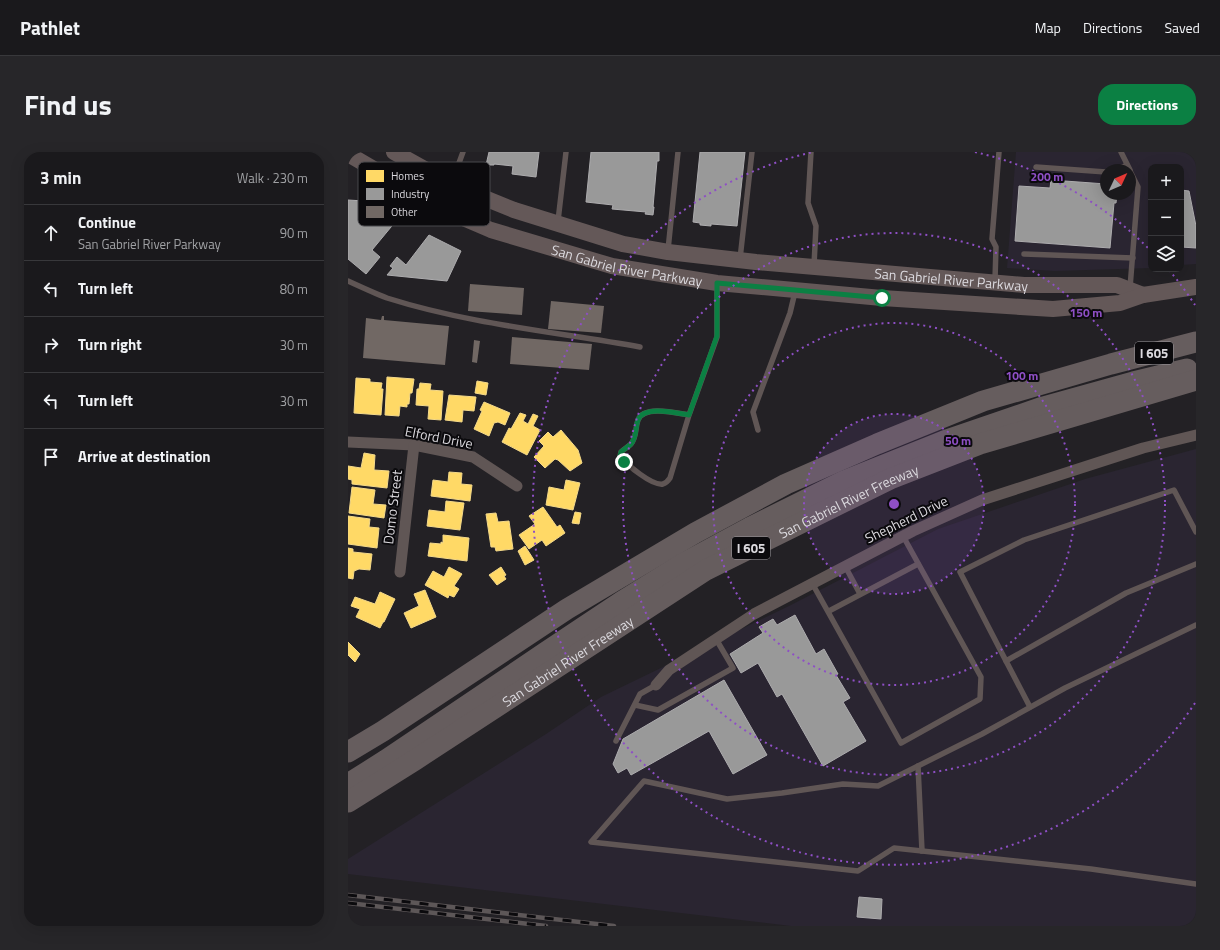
<!DOCTYPE html>
<meta charset="utf-8">
<style>
:root{--surface:#1a191c;--page:#272629;--text:#f1f3f6;--muted:#9fa0a3;--line:#38383b;--accent:#0b8043}
body{margin:0;font-family:"Titillium Web",sans-serif;background:var(--page);color:var(--text)}
.controls{position:absolute;right:12px;top:12px;display:grid;overflow:hidden;border-radius:8px;box-shadow:0 4px 16px #0002}
.controls button{width:36px;height:36px;display:grid;place-items:center;padding:0;border:0;border-bottom:1px solid var(--line);background:var(--surface);color:var(--text);font:20px sans-serif}
.compass{position:absolute;left:752px;top:12px;width:36px;height:36px;border-radius:50%;background:var(--surface);box-shadow:0 4px 16px #0002;rotate:46deg}
.stop{position:absolute;width:12px;height:12px;margin:-9px;border:3px solid #0b8043;border-radius:50%;background:#fff}
.stop.end{background:#0b8043;border-color:#fff;box-shadow:0 1px 4px #0008}
.list{margin:0;padding:0;list-style:none}
h2{display:flex;justify-content:space-between;align-items:center;height:52px;margin:0;padding:0 16px;font-size:17px}
h2 small{font-size:13px;font-weight:400;color:var(--muted)}
.list li{display:grid;grid-template-columns:26px 1fr auto;gap:12px;align-items:center;box-sizing:border-box;height:56px;padding:0 16px;border-top:1px solid var(--line)}
.list b{display:block;font-size:15px;white-space:nowrap}
.list p{margin:0;font-size:13px;white-space:nowrap;color:var(--muted)}
.list em{font-size:13px;font-style:normal;color:var(--muted)}
.icon{flex:none;width:22px;height:22px;fill:none;stroke:currentColor;stroke-width:2;stroke-linecap:round;stroke-linejoin:round}
.map{position:relative;flex:none;width:848px;height:774px;overflow:hidden;border-radius:16px}
header{display:flex;align-items:center;gap:24px;box-sizing:border-box;height:56px;padding:0 20px;background:var(--surface);border-bottom:1px solid var(--line)}
header strong{font-size:19px}
nav{display:flex;gap:22px;margin-inline-start:auto;font-size:14px}
.intro{display:flex;align-items:center;justify-content:space-between;box-sizing:border-box;height:96px;padding:0 24px}
h1{margin:0;font-size:28px}
.button{padding:10px 18px;border-radius:16px;background:var(--accent);color:#fff;font-size:14px;font-weight:700}
main{display:flex;gap:24px;padding:0 24px}
aside{flex:1;background:var(--surface);border-radius:16px;box-shadow:0 4px 16px #0002}
.map>svg:first-child{display:block}
.built{fill:#2a2531;fill-rule:evenodd}
.homes{fill:#ffd966;stroke:#f4d98a}
.industry{fill:#999;stroke:#adacae}
.building{fill:#716864}
.lines{fill:none;stroke-linecap:round;stroke-linejoin:round}
.lane{stroke:#605655;stroke-width:5.5}
.street{stroke:#605655;stroke-width:11}
.secondary{stroke:#645858;stroke-width:16}
.highway{stroke:#665d5e;stroke-width:21}
.rail-casing{stroke:#5d5758;stroke-width:4.5}
.rail{stroke:#0b0a0d;stroke-width:3;stroke-dasharray:9;stroke-linecap:butt}
.route{stroke:#0b8043;stroke-width:5}
.ring{fill:none;stroke:#8e4fc5;stroke-width:2;stroke-dasharray:2 4}
.labels{text-anchor:middle;dominant-baseline:central;stroke-width:4;stroke-linejoin:round;paint-order:stroke}
.shield{fill:#0b0a0d;stroke:#9d9b9f;stroke-width:1}
.shield-label{font-size:13px;font-weight:bold;fill:#dbd9de}
.street-label{font-size:14px;fill:#dbd9de;stroke:#0b0a0d}
.key{fill:#0b0a0d;stroke:#49484c;stroke-width:1}
.key-label{font-size:11px;fill:#dbd9de}
.centre{fill:#8e4fc5;stroke:#0b0a0d;stroke-width:2}
.ring-label{font-size:12px;text-anchor:middle;font-weight:bold;fill:#8e4fc5;stroke:#0b0a0d;stroke-width:4;stroke-linejoin:round;paint-order:stroke}
</style>
<header>
<strong>Pathlet</strong>
<nav><a>Map</a><a>Directions</a><a>Saved</a></nav>
</header>
<div class="intro"><h1>Find us</h1><a class="button">Directions</a></div>
<main>
<aside>
<h2>3 min<small>Walk · 230 m</small></h2>
<ul class="list">
<li><svg class="icon" aria-label="ahead" viewBox="0 0 24 24"><path d="M12 20V5M6 11l6-6 6 6"/></svg><div><b>Continue</b><p>San Gabriel River Parkway</p></div><em>90 m</em></li>
<li><svg class="icon" aria-label="left" viewBox="0 0 24 24"><path d="M17 20v-9H6M10 6l-5 5 5 5"/></svg><div><b>Turn left</b></div><em>80 m</em></li>
<li><svg class="icon" aria-label="right" viewBox="0 0 24 24"><path d="M7 20v-9h11M14 6l5 5-5 5"/></svg><div><b>Turn right</b></div><em>30 m</em></li>
<li><svg class="icon" aria-label="left" viewBox="0 0 24 24"><path d="M17 20v-9H6M10 6l-5 5 5 5"/></svg><div><b>Turn left</b></div><em>30 m</em></li>
<li><svg class="icon" aria-label="arrive" viewBox="0 0 24 24"><path d="M6 21V4h12l-3 4 3 4H6"/></svg><div><b>Arrive at destination</b></div></li>
</ul>
</aside>
<div class="map">
<svg width="848" height="774" viewBox="0 0 848 774">
<rect width="100%" height="100%" fill="#232125"/>
<g class="built">
<path d="M668,0h180v112l-15,1v-98h-30v101l-96,3 -48,-3zM758,18h24v24h-24z"/>
<path d="M848,297v477h-405l-443,-52v-15l198,-125 55,-37 190,-92 147,-76 147,-50z"/>
</g>
<g class="homes">
<path d="M39,225l27,2 -2,14h-2l-1,11h-2v3l-7,-1 -1,10 -14,-1z"/>
<path d="M8,226l14,1v3l12,1 -1,6h2l-2,26 -27,-2z"/>
<path d="M129,229l11,2 -2,12 -11,-2z"/>
<path d="M72,231l11,1 -1,6 13,1 -2,29 -13,-1 1,-13 -13,-1 1,-16h2z"/>
<path d="M101,243l27,2 -2,14 -11,-1 -1,12 -17,-2z"/>
<path d="M136,250l26,11 -5,12 -7,-3 -4,1 -5,13 -15,-7 8,-18 -2,-1z"/>
<path d="M172,261l6,2 -3,6 5,3 5,-10 5,2 -5,10 7,4 -13,25 -25,-13 7,-14 2,1z"/>
<path d="M213,278l17,20 4,13 -12,8 -12,-11 -3,-1 -10,9 -11,-11 10,-11 -5,-5 9,-9 5,5z"/>
<path d="M16,301l11,2 -1,15 15,1 -2,17 -35,-4v-4l-4,-1v-13l13,2z"/>
<path d="M101,320l13,1 -1,11 11,1 -2,16 -39,-5 2,-16 15,2z"/>
<path d="M218,328l14,3 -7,27 -27,-5 3,-18 15,3z"/>
<path d="M4,335l23,3 -2,14 13,1 -2,13 -35,-5z"/>
<path d="M98,349l18,2 -4,27 -33,-4 2,-16 16,2z"/>
<path d="M195,355l14,20 3,-2 5,8 -19,13 -4,-6 -13,9 -10,-14 16,-11 -6,-8z"/>
<path d="M227,360l6,1 -2,11 -7,-1z"/>
<path d="M148,361l2,9 11,-1 4,28 -17,2 -1,-4h-4l-5,-33z"/>
<path d="M0,364l22,3 -1,8 10,1 -2,20 -29,-4z"/>
<path d="M95,383l26,3 -2,23 -39,-5 2,-13 11,1v-2l2,1z"/>
<path d="M177,394l9,14 -9,5 -7,-14z"/>
<path d="M0,396l5,1v3l19,2 -2,16 -11,-1 -5,2 -1,8 -5,-1z"/>
<path d="M101,415l13,7 -8,12 5,3 -5,8 -5,-2 -1,3 -23,-13 8,-14 11,6z"/>
<path d="M153,415l5,8 -2,1 2,3 -9,6 -8,-10z"/>
<path d="M77,438l11,27 -25,11 -7,-15 15,-7 -5,-12z"/>
<path d="M32,440l15,7 -11,23h-1l-3,6 -24,-11 4,-8 -9,-3 4,-9 20,7z"/>
<path d="M0,490l12,12 -5,8 -7,-7z"/>
</g>
<g class="industry">
<path d="M141,0h50l-3,25 -24,-3 1,-8 -19,-2v1h-8z"/>
<path d="M243,0h68v9h-2l-4,46h1l-1,8 -8,-1 1,-2 -34,-3 1,-4 -27,-3z"/>
<path d="M352,0h45l-8,74 -26,-2v2l-11,-1v-2l-7,-1z"/>
<path d="M703,28l55,4v10h11l-1,9h-2l-4,45 -95,-7 4,-55 31,2z"/>
<path d="M833,38l8,1 7,35v22l-15,-1z"/>
<path d="M0,48l16,1 22,14 1,-2 9,8 -24,29 8,7 -14,17 -18,-15z"/>
<path d="M81,83l32,16 -14,30 -60,-6 6,-7 -3,-2 7,-9 9,8z"/>
<path d="M447,463l21,39 8,-5 14,25 -2,1 14,23 -7,4 23,39 -43,25 -41,-72 -5,3 -19,-34 -17,10 -11,-19 33,-21 -4,-6 14,-8 4,6z"/>
<path d="M376,528l43,75 -34,19 -24,-43 -78,44 -4,-7 -9,5 -5,-9 10,-25z"/>
<path d="M511,745l23,2 -1,20 -24,-2z"/>
</g>
<g class="building">
<path d="M122,132l54,4 -2,27 -54,-4z"/>
<path d="M203,149l53,5 -3,27 -53,-4z"/>
<path d="M34,164h2v4l65,6 -4,39 -82,-7 3,-40 15,2z"/>
<path d="M164,185l80,7 -3,26 -79,-6z"/>
<path d="M126,188l6,1 -3,22 -5,-1z"/>
</g>
<g class="lines">
<g class="lane">
<path d="M463,0l-3,51 8,23 -2,39"/>
<path d="M773,0l9,18"/>
<path d="M688,15l70,5"/>
<path d="M768,18l11,-5"/>
<path d="M782,19l8,16 -8,101"/>
<path d="M104,30l11,-30"/>
<path d="M210,69l8,-69"/>
<path d="M320,98l10,-98"/>
<path d="M676,102l109,4"/>
<path d="M392,107l12,-107"/>
<path d="M647,128l1,-33 -4,-8 7,-87"/>
<path d="M0,129c13,6 26,12 39,17 82,26 169,34 253,49"/>
<path d="M341,263c-13,-2 -45,-10 -51,5 -3,8 -1,17 -7,24 -3,3 -7,5 -10,8l-1,4c7,9 32,30 43,28 3,-1 5,-3 7,-6l19,-63 28,-78v-54"/>
<path d="M410,278l-5,-18 37,-99 5,-21"/>
<path d="M497,414l15,28"/>
<path d="M464,431l89,160 79,-44 1,-22 -78,-141"/>
<path d="M481,459l89,-47"/>
<path d="M848,473l-131,63 -83,46 -104,52 -35,-2 -61,9 -55,6 -83,-18 -53,61 267,29 36,-23 197,21 105,15"/>
<path d="M658,509l-46,-89 64,-32 150,-50 22,42"/>
<path d="M287,553l23,5 75,-42 -17,-29"/>
<path d="M682,555l-24,-46 120,-68 70,-29"/>
<path d="M268,589l24,-47 16,-9"/>
<path d="M570,614l4,85"/>
</g>
<g class="street">
<path d="M0,290l66,3 59,12 44,29"/>
<path d="M52,420l14,-127"/>
<path d="M308,533l13,-15 85,-56 159,-83 69,-31 161,-52 53,-13"/>
</g>
<g class="secondary">
<path id="s1" d="M46,0l61,34 59,24 109,34 45,8 88,10 268,23h93l26,10"/>
<path id="s2" d="M0,2l94,55 49,21 121,36 105,17 165,15 171,11 67,-6 23,-8 53,-8"/>
</g>
<g class="highway">
<path d="M0,600l35,-21 184,-122 128,-76 91,-49 91,-40 106,-43 128,-37 85,-22"/>
<path d="M0,632l38,-24 160,-108 75,-50 63,-39 65,-35 95,-47 100,-40 99,-34 90,-25 54,-13"/>
<path id="s3" d="M0,650l67,-42 291,-190 184,-91 90,-35 216,-64"/>
</g>
<g class="rail-casing">
<g id="rail">
<path d="M0,743l266,31"/>
<path d="M0,751l198,23"/>
</g>
</g>
<use href="#rail" class="rail"/>
</g>
<g class="lines">
<path class="route" d="M276,310l-4,-6 1,-4c3,-3 7,-5 10,-8 6,-7 4,-16 7,-24 6,-15 38,-7 51,-5l28,-79v-53l165,15"/>
</g>
<circle cx="546" cy="352" r="90" fill="#8e4fc5" fill-opacity=".12"/>
<g class="ring">
<circle cx="546" cy="352" r="90"/>
<circle cx="546" cy="352" r="181"/>
<circle cx="546" cy="352" r="271"/>
<path d="M847 551A361 361 0 1 1 465 0M627 0A361 361 0 0 1 801 97M821 118A361 361 0 0 1 847 153"/>
</g>
<g class="labels">
<g class="shield">
<rect x="787" y="190" width="38" height="22" rx="3"/>
<rect x="384" y="385" width="38" height="22" rx="3"/>
</g>
<g class="shield-label">
<text x="806" y="201">I 605</text>
<text x="403" y="396">I 605</text>
</g>
<g class="street-label">
<text stroke="none"><textPath href="#s2" startOffset="303">San Gabriel River Parkway</textPath></text>
<text stroke="none"><textPath href="#s1" startOffset="578">San Gabriel River Parkway</textPath></text>
<text transform="translate(91 285) rotate(11)">Elford Drive</text>
<text stroke="none"><textPath href="#s3" startOffset="585">San Gabriel River Freeway</textPath></text>
<text transform="translate(44 355) rotate(-83)">Domo Street</text>
<text transform="translate(558 367) rotate(-26)">Shepherd Drive</text>
<text stroke="none"><textPath href="#s3" startOffset="261">San Gabriel River Freeway</textPath></text>
</g>
</g>
<rect x="10" y="10" width="132" height="64" rx="6" class="key"/>
<rect x="18" y="18" width="18" height="12" fill="#ffd966"/>
<rect x="18" y="36" width="18" height="12" fill="#999"/>
<rect x="18" y="54" width="18" height="12" fill="#716864"/>
<g class="key-label">
<text x="43" y="28">Homes</text>
<text x="43" y="46">Industry</text>
<text x="43" y="64">Other</text>
</g>
<circle cx="546" cy="352" r="6" class="centre"/>
<g class="ring-label">
<text x="699" y="29">200 m</text>
<text x="738" y="165">150 m</text>
<text x="674" y="228">100 m</text>
<text x="610" y="293">50 m</text>
</g>
</svg>
<div class="controls">
<button>+</button>
<button>−</button>
<button><svg class="icon" aria-label="layers" viewBox="0 0 24 24"><path d="M12 4l9 5-9 5-9-5zM3 14l9 5 9-5"/></svg></button>
</div>
<svg class="compass" viewBox="-18 -18 36 36"><path d="M0-13l5 13h-10z" fill="#e53935"/><path d="M0 13l5-13h-10z" fill="#9fa0a3"/></svg>
<div class="stop" style="left:534px;top:146px"></div>
<div class="stop end" style="left:276px;top:310px"></div>
</div>
</main>
